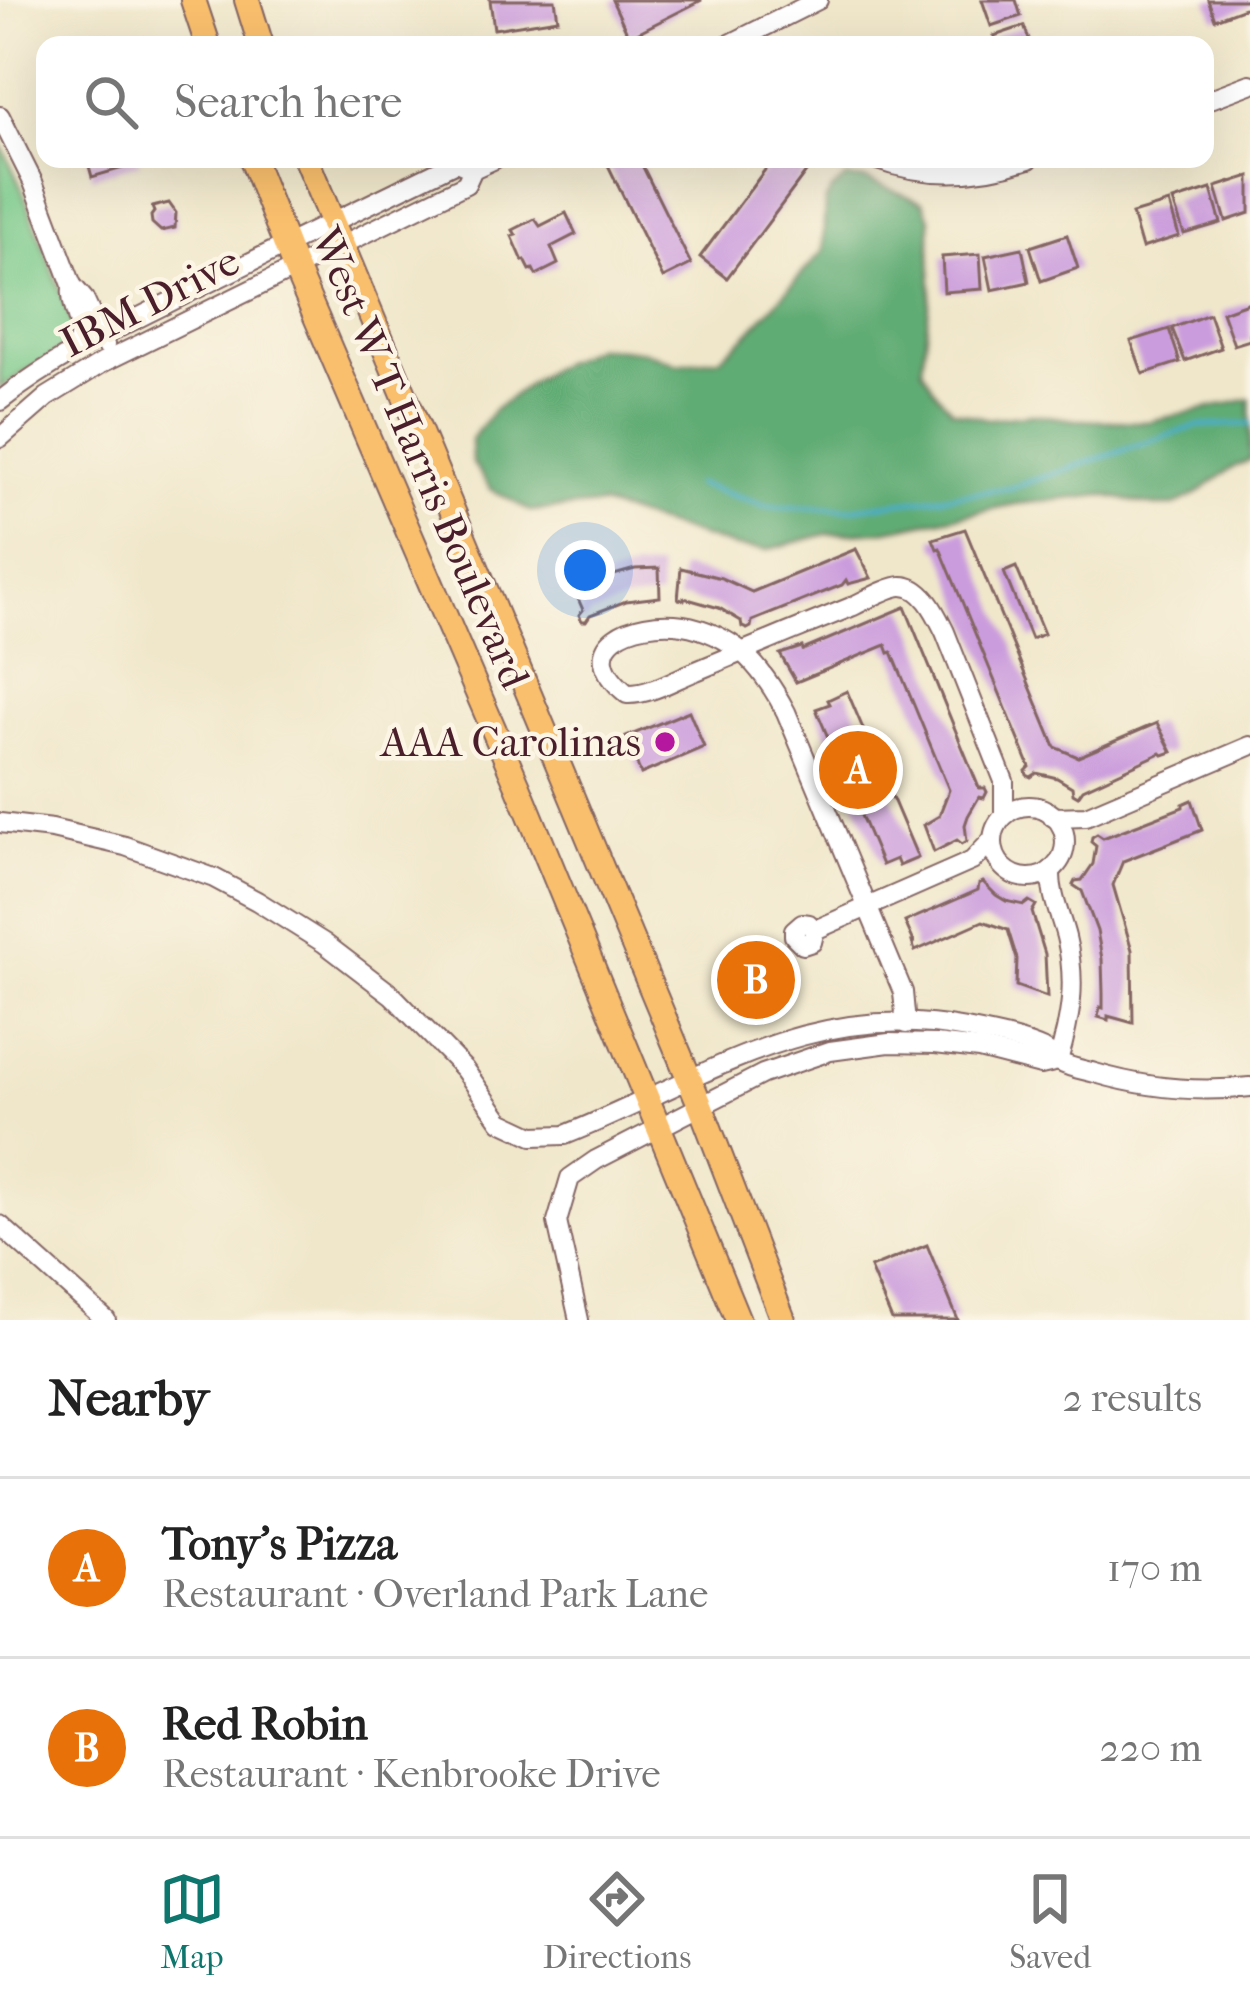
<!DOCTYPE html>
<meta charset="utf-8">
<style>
:root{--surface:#fff;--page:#f2f2f2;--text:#222;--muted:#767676;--line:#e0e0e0;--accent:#0f766e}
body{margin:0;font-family:"IM FELL French Canon",serif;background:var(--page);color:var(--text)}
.you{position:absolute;left:585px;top:570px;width:42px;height:42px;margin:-30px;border:9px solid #fff;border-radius:50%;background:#1a73e8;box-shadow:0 0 0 18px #1a73e833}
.badge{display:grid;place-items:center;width:78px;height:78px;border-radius:50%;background:var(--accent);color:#fff;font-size:39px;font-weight:700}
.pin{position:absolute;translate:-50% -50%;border:6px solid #fff;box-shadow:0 3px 12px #0006}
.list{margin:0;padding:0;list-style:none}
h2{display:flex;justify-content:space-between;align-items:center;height:156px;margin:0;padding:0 48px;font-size:51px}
h2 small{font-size:39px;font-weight:400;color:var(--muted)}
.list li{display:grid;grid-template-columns:78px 1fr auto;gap:36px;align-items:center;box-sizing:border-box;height:180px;padding:0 48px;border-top:3px solid var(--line)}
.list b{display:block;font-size:45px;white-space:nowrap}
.list p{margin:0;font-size:39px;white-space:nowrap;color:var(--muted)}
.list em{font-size:39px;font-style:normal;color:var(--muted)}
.icon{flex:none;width:66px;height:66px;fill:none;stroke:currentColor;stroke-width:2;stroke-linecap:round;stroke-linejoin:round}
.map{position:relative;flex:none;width:1250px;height:1320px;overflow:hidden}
.search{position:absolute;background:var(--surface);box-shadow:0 12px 48px #0002;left:36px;right:36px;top:36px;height:132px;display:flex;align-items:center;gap:30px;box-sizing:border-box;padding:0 42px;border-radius:24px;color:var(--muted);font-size:45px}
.sheet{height:516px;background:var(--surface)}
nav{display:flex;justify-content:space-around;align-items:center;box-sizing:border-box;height:168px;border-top:3px solid var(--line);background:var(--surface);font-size:33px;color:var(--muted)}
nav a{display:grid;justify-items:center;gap:6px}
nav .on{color:var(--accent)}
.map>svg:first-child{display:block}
.green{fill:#77c889;stroke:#60745a;stroke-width:3}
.forest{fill:#61ac75;stroke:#566650;stroke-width:3}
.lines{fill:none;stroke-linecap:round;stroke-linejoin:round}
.stream{stroke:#4aaec9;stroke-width:4.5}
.building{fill:#cb9cdd}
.minor-casing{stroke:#846563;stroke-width:22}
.major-casing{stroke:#846563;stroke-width:28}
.minor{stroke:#fff;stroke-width:18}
.major{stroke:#f9bf6d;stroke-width:24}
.poi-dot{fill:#b5179e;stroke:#fcf5e5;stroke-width:4.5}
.labels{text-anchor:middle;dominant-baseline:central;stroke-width:9;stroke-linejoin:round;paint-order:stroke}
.street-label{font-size:42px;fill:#4a1f2b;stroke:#fcf5e5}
.poi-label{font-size:42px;fill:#4a1f2b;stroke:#fcf5e5;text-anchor:end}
</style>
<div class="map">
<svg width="1250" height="1320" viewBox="0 0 1250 1320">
<rect width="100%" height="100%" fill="#fcf5e5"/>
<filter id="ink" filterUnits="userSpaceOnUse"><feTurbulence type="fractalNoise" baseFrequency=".00833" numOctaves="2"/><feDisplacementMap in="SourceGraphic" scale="24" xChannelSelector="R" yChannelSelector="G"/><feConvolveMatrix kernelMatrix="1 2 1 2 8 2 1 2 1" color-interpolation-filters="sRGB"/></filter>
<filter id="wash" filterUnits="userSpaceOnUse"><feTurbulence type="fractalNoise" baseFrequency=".004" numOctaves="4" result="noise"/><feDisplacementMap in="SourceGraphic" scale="48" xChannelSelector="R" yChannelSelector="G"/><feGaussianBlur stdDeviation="2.7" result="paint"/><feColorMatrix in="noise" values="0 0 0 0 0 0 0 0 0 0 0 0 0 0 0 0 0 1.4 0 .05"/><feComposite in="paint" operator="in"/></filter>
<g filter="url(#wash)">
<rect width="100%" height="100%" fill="#f0e7cb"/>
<path class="green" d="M0,142l22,47 53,140 -8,18 -67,41z"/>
<path class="forest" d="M846,178l21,2 56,22 7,16 1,71 -9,79 11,20 19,22 36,9 45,-5 42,6 72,2 103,-23v61l-16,7 -39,28 -21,11h-20l-50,-11 -88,9 -133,27 -56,3 -61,16 -31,-3 -134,-42 -71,6 -39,-22 -19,-27 -1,-22 22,-29 56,-42 47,-22 48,4 34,13 42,-6 25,-21 78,-86 2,-49 6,-11z"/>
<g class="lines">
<path class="stream" d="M696,484l70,22 81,3 164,-21 186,-62 53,-2"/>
</g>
<g id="blocks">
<g class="building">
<path d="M490,0h65l3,19 -64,10z"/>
<path d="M612,0h90l-73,37z"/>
<path d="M982,0h34l5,16 -30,10z"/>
<path d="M1208,0h42v6l-35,13z"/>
<path d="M1024,26l7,19h-34l-3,-9z"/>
<path d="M87,159h51l2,4 -48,14z"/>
<path d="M605,159h34l52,105 -28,14z"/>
<path d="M773,159h25l11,9 -82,110 -27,-21z"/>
<path d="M1250,176v37l-24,8 -10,-34z"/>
<path d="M1211,189l10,34 -37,11 -11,-33z"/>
<path d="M169,203l7,10 -1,15 -14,3 -9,-8 -1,-7 3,-4 -2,-5z"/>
<path d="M1169,203l10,33 -37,12 -10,-34z"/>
<path d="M566,213l10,21 -25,13 7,17 -22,11 -3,-6 -3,1 -5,-10 -2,1 -11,-25 4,-1 -3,-5 22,-11 5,7z"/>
<path d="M1067,235l11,33 -37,13 -11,-34z"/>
<path d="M1022,248l7,34 -37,8 -7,-34z"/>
<path d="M980,254l2,35 -38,3 -2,-35z"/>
<path d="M1250,302v38l-16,5 -12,-33z"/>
<path d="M1209,314l12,34 -36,13 -13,-33z"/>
<path d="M1169,329l11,33 -37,12 -12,-33z"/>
<path d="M965,529l90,218 23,10 79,-34 15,29 -9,3 -2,-2 -78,36 -5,7 -5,-3 -1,-6 -15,-9 -20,-5 -6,4 -4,-2 -1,-4 4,-4 -90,-219 -3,1 -4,-10z"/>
<path d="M856,549l15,29 -23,6 -2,-4 -4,5 -90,36 -1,6 -4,2 -5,-2 -1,-6 -22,-13 -35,-10v2l-6,-1 3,-31 40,10 31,14z"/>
<path d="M593,562l7,17 35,-10 24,-1 1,29 -34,4 -36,14 -4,6h-4l-3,-6 4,-5 -13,-30 -4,1 -4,-9 9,-4 1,3z"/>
<path d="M1016,567l28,67 -13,5 -27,-67z"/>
<path d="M905,607l74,181h6l2,4 -3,6 -5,-1 -11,19 -3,9 2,16 -5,3 -5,-4 -23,12 -10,-27 15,-9 10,-26 -57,-138 -3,1 -3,-8 -90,37 -16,-28 22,-7 1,3z"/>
<path d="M847,691l71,167 -19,8 -3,-7 -14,6 -66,-156 14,-5 -2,-4z"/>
<path d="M689,711l15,36 -63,27 -15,-37z"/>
<path d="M1192,800l10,30 -79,31 -10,24 19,65 1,73 -25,-7v4l-10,-3 2,-10 3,1v-15l-1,-34 -5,-28 -15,-40 -9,-6 2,-4 7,-1 11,-16 3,-18 -5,-4 1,-5 5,-3 6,4 80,-31v-3z"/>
<path d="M983,882l13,13 10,6 18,4 5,-4 7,4 -4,7 13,42 2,43 -31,-11 1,-27 -9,-29 -25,-9 -68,30 -3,-9h2l-9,-20 73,-32 1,-6z"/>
<path d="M768,944l5,11 6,1 6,7 1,9 -5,6 5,11 -47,19 -18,-43z"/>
<path d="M927,1245l31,75h-66l-22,-52z"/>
</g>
</g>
</g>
<g filter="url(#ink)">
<use href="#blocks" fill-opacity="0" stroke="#846563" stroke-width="3"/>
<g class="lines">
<g class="minor-casing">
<g id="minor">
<path d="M728,45l90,-45"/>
<path d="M1205,101l45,-17"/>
<path d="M0,116l33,66 39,103 12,14 21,46"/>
<path d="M874,159c52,19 104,17 155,0"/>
<path d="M72,285c-3,27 17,41 2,66"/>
<path d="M0,401c61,-48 131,-79 200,-114 85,-42 170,-83 256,-125l17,7"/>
<path d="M0,438l47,-41 57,-35 362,-178 7,-15 22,-10"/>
<circle cx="1029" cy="842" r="36"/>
<path d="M1053,817l33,-1 164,-70"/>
<path d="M0,823l52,6 73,17 89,32 43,23 67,42 68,52 72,74 37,52 32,15 32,-1c136,-54 245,-137 401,-106 26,5 56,11 80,22 5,2 9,8 14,11 10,6 24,8 35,11 51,15 103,20 155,14"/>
<path d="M1051,870c-1,24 9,44 15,67 11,45 5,80 -8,124"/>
<path d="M815,930l-6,-6 -7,-1 -8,7v6l9,9 9,-3 3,-12 157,-69 21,-22"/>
<path d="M906,1024l-3,-32 -117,-280c-11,-21 -26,-44 -44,-60 -15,-13 -39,-24 -59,-27 -49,-7 -115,19 -56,69 23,1 48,-15 69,-23 52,-22 103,-43 155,-64 13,-6 39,-21 51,-21 22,0 35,30 43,46l59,149v34"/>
<path d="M0,1225l106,95"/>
<path d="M579,1320l-22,-98 13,-44 26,-18 167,-86 67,-23 59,-8 46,1 44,5 62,16 17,-4"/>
</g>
</g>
<g class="major-casing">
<g id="major">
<path d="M193,0l15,45"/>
<path d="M247,0l14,45"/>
<path d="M252,159l43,109 223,518 220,534"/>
<path d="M306,159l395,948 82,213"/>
</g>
</g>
<use href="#minor" class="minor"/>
<use href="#major" class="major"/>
</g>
</g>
<circle class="poi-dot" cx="665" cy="742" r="12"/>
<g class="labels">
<g class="street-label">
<text transform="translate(150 302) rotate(-27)">IBM Drive</text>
<text transform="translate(420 458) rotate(67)">West W T Harris Boulevard</text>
</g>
<g class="poi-label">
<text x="641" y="742">AAA Carolinas</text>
</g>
</g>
</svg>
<div class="you"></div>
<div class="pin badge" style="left:858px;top:770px;background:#e8710a">A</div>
<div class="pin badge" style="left:756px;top:980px;background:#e8710a">B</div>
<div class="search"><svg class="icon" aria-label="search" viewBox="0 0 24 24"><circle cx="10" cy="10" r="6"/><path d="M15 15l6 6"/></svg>Search here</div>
</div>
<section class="sheet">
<h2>Nearby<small>2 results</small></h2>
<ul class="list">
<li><span class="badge" style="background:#e8710a">A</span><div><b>Tony's Pizza</b><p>Restaurant · Overland Park Lane</p></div><em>170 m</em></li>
<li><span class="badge" style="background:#e8710a">B</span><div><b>Red Robin</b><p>Restaurant · Kenbrooke Drive</p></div><em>220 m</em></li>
</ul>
</section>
<nav>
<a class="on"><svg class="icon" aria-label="map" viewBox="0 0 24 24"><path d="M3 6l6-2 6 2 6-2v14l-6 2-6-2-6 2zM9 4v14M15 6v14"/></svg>Map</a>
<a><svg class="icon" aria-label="directions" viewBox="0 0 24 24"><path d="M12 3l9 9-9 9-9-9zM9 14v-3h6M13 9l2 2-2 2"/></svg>Directions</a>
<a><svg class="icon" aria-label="saved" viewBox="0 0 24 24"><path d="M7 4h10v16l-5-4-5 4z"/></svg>Saved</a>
</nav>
